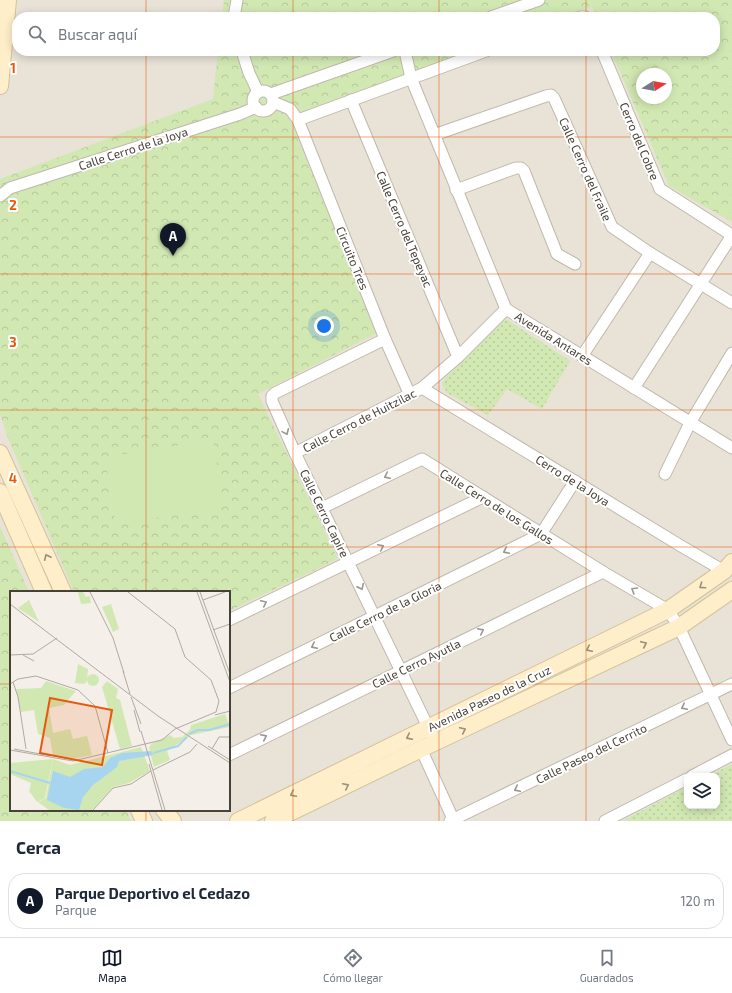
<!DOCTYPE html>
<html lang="es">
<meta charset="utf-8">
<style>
:root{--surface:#fff;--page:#f2f2f3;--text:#1f2937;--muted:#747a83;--line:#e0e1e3;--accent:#111827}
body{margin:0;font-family:"Exo 2",sans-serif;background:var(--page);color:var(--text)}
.controls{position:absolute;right:12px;bottom:12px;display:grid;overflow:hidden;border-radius:8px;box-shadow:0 2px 10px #0003}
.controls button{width:36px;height:36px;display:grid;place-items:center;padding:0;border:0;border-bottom:1px solid var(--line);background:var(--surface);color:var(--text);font:20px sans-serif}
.compass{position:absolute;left:636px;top:68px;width:36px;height:36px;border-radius:50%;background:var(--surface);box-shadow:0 2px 10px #0003;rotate:79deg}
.you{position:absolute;left:324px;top:326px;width:14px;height:14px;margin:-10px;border:3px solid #fff;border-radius:50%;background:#1a73e8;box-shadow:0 0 0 6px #1a73e833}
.badge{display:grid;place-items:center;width:26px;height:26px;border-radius:50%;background:var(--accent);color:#fff;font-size:13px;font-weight:700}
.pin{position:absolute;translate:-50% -33px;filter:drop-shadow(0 1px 2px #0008)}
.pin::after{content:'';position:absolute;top:21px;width:14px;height:12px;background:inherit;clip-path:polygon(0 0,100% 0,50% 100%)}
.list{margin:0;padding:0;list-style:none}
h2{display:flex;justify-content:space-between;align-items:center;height:52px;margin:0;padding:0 16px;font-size:17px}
h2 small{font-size:13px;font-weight:400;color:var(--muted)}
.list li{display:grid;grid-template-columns:26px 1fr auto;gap:12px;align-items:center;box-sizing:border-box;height:56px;margin:0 8px 8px;padding:0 8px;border:1px solid var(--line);border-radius:16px}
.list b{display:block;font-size:15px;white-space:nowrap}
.list p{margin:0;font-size:13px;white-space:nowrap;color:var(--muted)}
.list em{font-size:13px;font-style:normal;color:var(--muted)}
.icon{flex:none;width:22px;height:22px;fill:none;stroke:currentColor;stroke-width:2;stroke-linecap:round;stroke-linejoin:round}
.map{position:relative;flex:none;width:732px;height:821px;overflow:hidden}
.search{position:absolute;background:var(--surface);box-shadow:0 2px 10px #0003;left:12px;right:12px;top:12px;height:44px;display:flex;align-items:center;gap:10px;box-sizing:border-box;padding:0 14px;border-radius:16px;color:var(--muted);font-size:15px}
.sheet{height:116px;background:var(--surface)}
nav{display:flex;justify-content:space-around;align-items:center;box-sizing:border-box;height:56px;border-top:1px solid var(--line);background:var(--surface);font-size:11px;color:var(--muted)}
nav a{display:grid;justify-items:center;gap:2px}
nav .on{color:var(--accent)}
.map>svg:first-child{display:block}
.residential{fill:#e8e2d7;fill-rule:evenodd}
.grass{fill:url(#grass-dots)}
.park{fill:url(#park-crowns);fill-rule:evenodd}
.garden{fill:#d2e8b3}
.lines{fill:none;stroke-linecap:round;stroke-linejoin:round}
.minor-casing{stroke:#c0b8ac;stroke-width:13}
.secondary-casing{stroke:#d3c299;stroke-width:18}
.minor{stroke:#fff;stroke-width:11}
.secondary{stroke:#feefca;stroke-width:16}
.oneway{stroke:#9a9691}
.oneway2{stroke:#9a8f79}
.grid{fill:none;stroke:#e8590c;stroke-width:1;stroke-opacity:0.55}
.labels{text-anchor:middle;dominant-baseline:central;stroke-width:4;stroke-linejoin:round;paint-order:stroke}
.street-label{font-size:12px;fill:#484137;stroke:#fff}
.inset-river{fill:none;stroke:#a7d5ef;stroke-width:2}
.inset-road{fill:none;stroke:#afaaa2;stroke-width:1}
.view{fill:#e8590c;fill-opacity:0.15;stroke:#e8590c;stroke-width:2}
.inset-edge{fill:none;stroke:#484137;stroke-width:2}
.grid-label{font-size:13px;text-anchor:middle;font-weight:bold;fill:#e8590c;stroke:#fff;stroke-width:4;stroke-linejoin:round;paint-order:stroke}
</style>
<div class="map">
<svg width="732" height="821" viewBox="0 0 732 821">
<defs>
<pattern id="grass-dots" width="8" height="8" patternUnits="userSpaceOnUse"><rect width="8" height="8" fill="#d2e8b3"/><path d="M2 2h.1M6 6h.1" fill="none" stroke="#b6c89b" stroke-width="1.8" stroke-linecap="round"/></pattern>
<pattern id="park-crowns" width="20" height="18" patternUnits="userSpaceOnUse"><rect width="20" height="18" fill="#d2e8b3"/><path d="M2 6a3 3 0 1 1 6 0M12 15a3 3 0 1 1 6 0" fill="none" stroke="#b6c89b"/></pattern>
</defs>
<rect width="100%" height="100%" fill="#f4f0e9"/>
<path class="residential" d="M0,0h732v821h-732zM17,17h698v34h-698zM642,74h24v24h-24zM11,592h218v218h-218zM687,776h30v30h-30z"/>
<g class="grass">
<path d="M506,319l64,42 -28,48 -35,-20 -19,26 -41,-22 -5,-9 3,-6z"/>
<path d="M732,764v57h-110l65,-34v19h30v-30h-8z"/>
</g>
<g class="park">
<path d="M224,0h508v222l-63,-36 -58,-135h104v-34h-118l-5,-10 -28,10h-342zM642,74h24v24h-24z"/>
<path d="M218,51h252l-181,66 88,216 -119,61 80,165 -109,52v-19h-155l-66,-154 -8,-24v-235l213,-80z"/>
<path d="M0,526l29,66h-18v218h115l5,11h-131z"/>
</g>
<path class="garden" d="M213,440l11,67 -108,17 -11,-67z"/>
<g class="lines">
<g class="minor-casing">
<g id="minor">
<path d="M234,17l3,-17"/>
<path d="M491,17l48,-17"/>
<path d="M580,17h6"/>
<path d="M242,51l7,22 9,19"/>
<path d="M405,51l6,27 95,231 226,139"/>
<path d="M602,51l58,138 67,43 3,3 -1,5 -95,148"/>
<circle cx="263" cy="101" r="10"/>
<path d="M271,94l122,-43"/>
<path d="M351,100l107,257"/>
<path d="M273,102l17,7 8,11 87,219 25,56"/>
<path d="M298,120l188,-69"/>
<path d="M434,135l112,-39 5,-1 3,3 58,129 38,26 82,50"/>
<path d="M456,190l60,-22h5l3,3 33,83 18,10"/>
<path d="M0,196l10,-8 230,-74 16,-7"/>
<path d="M385,339l-110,54 -3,3v5l23,52 136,280"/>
<path d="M582,356l68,-103"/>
<path d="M422,388l259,158 43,25"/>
<path d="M295,453l127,-65 36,-31 48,-48"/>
<path d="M665,474l25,-51 42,-70"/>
<path d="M322,508l100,-49 181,113 65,38 11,17 53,113"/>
<path d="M229,620l254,-123"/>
<path d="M229,688l312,-154 34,-53"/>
<path d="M421,749l33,72"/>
<path d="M229,755l374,-183"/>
<path d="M692,776l40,-21"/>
<path d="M450,821l282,-137"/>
<path d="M605,821l82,-42"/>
</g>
</g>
<g class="secondary-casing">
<g id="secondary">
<path d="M0,86l8,-86"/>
<path d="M0,453l63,139"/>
<path d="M0,492l44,100"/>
<path d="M139,810l5,11"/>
<path d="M164,810l9,11"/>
<path d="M238,821l430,-211 56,-39 8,-9"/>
<path d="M273,821l148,-72 258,-122 53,-37"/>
</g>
</g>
<use href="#minor" class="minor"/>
<use href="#secondary" class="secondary"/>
</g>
<defs><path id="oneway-chevron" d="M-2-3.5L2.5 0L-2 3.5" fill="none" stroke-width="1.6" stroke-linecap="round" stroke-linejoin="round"/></defs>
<g class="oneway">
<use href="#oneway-chevron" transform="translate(286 432) rotate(66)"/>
<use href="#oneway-chevron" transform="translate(387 476) rotate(154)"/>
<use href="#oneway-chevron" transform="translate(381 547) rotate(-26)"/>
<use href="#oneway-chevron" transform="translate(506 551) rotate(154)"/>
<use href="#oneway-chevron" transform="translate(361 587) rotate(64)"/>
<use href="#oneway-chevron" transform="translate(634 590) rotate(-149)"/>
<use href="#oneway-chevron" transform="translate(264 603) rotate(-25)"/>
<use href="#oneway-chevron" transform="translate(481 631) rotate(-26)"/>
<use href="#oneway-chevron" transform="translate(314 646) rotate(154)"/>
<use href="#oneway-chevron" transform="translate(684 707) rotate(154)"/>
<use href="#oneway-chevron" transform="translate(264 737) rotate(-26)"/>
<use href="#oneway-chevron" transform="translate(517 789) rotate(154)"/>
</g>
<g class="oneway2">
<use href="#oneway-chevron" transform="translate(47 557) rotate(-115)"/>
<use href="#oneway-chevron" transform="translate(702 586) rotate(146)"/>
<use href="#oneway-chevron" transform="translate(644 644) rotate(-25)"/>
<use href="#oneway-chevron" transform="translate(589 649) rotate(154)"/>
<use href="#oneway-chevron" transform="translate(463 730) rotate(-25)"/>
<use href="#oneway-chevron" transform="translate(409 737) rotate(154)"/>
<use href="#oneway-chevron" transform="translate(346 786) rotate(-26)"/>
<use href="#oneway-chevron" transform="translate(293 794) rotate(154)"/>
</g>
<path class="grid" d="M146,0v17M293,0v17M439,0v17M586,0v17M146,51v541M293,51v770M439,51v770M586,51v770M0,137h732M0,274h732M0,410h732M0,547h732M0,684h11M229,684h503M146,810v11"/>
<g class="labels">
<g class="street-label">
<text transform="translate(640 141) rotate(67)">Cerro del Cobre</text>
<text transform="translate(133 148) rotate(-18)">Calle Cerro de la Joya</text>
<text transform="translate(586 169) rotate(66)">Calle Cerro del Fraile</text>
<text transform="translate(405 229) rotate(67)">Calle Cerro del Tepeyac</text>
<text transform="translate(353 258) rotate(68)">Circuito Tres</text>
<text transform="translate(554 338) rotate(32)">Avenida Antares</text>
<text transform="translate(359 420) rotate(-27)">Calle Cerro de Huitzilac</text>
<text transform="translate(573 480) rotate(32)">Cerro de la Joya</text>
<text transform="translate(497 506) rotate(32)">Calle Cerro de los Gallos</text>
<text transform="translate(325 513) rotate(64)">Calle Cerro Capire</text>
<text transform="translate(385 611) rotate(-26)">Calle Cerro de la Gloria</text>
<text transform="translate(416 663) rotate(-26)">Calle Cerro Ayutla</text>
<text transform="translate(489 698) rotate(-26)">Avenida Paseo de la Cruz</text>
<text transform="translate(591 753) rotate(-26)">Calle Paseo del Cerrito</text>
</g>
</g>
<g transform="translate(10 591)">
<rect width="220" height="220" fill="#f4f0e9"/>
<path d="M68,1h5l3,5 4,-1 1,7 -10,1zM19,9l10,22 -21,-14zM97,90l11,8 -2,9 4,2 12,46 -12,3 -18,-62zM215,123l5,13 -39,8 -24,16 3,9 -16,7 -5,-19 2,-4 19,-9 4,3 8,-1 8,-7 1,-5zM43,168l-8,39 -8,4 -8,-11 2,-8 -21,-9v-11z" fill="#d2e8b3"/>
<path d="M101,13l8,25 -6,3 -11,-25zM36,90l30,10 -12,14 -15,3 4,25 17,-4 3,10 14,-3 5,19 -19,4 -20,-3 -3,-18 -12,-4 -4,-24 -13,2 -5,-23 25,-1zM131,156l9,24 -21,12 -16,4 -21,23h-43l-11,-8 8,-4 7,-39 17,6z" fill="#d2e8b3"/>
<path d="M68,73l10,5 -1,12 -3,3 -9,-1zM77 89a6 6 0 1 1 12 0a6 6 0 1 1-12 0Z" fill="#d2e8b3"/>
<path d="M141,160l2,4 -34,6 -2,6 -24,18 -10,12 -4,13 -15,-2 -17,-8 6,-29 17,6 14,-8 19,-2 7,-9 12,-5z" fill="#a7d5ef"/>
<path class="inset-river" d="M179,143l9,-4h11l21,-6M143,162l25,-7 9,-9M0,180l40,12"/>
<path class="inset-road" d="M80,1l23,46 11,35M187,1l33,90M190,1l30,82M193,9l22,-8M0,13l148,112 72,47M203,39l17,-6M0,64l23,-1 24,-16M13,64l11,6M113,80l7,23M3,91l5,15 8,52M0,93l8,-5 18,-3 42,14 17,16 13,47M121,106l10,27M124,119l6,22M205,124l15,-4M131,140l24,79M198,155l22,14M4,158l37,7M202,158l7,-12h11M0,159l63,11 89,-21 13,-11 41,-17 3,-11 -8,-21 -26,-23 -10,-28 -47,-37M139,173l13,46M143,179l37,-18 7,-8M83,219l20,-22 18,-4 20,-13"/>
<path class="view" d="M40,107l62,12 -10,55 -62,-12z"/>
<rect width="220" height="220" class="inset-edge"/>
</g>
<g class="grid-label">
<text x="13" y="73">1</text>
<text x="13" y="210">2</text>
<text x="13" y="347">3</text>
<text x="13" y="483">4</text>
</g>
</svg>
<div class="controls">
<button><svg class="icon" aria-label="layers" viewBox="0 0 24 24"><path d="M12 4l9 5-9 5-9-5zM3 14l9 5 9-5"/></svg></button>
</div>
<svg class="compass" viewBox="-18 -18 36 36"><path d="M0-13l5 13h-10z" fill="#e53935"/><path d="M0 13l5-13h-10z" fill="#747a83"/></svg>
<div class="you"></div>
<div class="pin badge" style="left:173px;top:256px">A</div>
<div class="search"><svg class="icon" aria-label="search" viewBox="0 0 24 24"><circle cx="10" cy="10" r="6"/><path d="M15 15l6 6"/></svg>Buscar aquí</div>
</div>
<section class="sheet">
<h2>Cerca<small></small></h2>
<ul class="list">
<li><span class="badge">A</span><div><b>Parque Deportivo el Cedazo</b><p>Parque</p></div><em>120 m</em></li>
</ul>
</section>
<nav>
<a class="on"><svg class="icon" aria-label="map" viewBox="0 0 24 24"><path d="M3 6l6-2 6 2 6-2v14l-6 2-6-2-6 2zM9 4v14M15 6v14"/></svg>Mapa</a>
<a><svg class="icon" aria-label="directions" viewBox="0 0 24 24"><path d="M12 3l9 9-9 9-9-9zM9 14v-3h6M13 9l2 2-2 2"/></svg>Cómo llegar</a>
<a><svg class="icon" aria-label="saved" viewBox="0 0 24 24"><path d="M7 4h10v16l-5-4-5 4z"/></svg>Guardados</a>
</nav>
